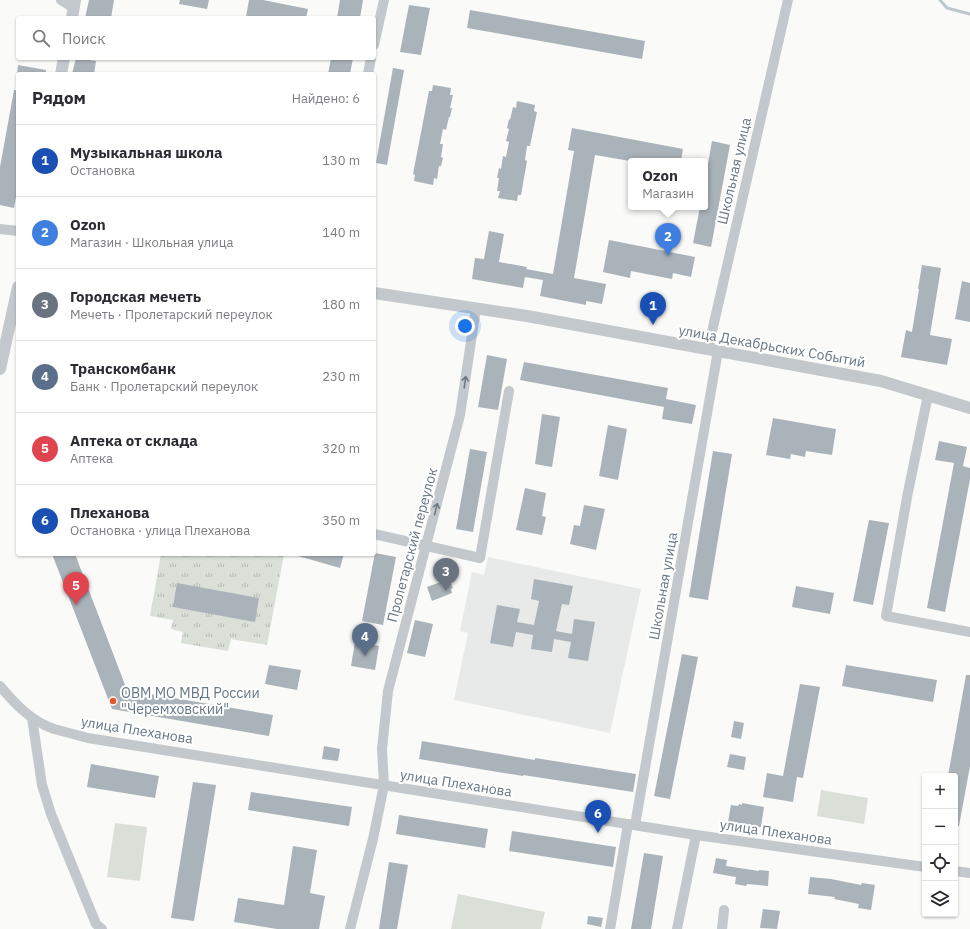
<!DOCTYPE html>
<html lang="ru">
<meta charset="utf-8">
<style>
:root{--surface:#fff;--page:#f2f2f3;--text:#2b2b33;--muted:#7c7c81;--line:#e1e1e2;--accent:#e4572e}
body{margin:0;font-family:"IBM Plex Sans",sans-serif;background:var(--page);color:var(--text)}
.controls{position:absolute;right:12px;bottom:12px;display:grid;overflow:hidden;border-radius:4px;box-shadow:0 1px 3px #0004}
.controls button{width:36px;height:36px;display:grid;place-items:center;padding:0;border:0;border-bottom:1px solid var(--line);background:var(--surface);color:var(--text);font:20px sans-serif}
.you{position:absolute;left:465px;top:326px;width:14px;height:14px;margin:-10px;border:3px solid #fff;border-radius:50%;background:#1a73e8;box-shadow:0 0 0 6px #1a73e833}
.badge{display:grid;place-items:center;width:26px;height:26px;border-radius:50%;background:var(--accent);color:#fff;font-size:13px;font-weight:700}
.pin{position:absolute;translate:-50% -33px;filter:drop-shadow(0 1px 2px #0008)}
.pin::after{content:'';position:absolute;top:21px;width:14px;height:12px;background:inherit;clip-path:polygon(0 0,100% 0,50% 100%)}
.popup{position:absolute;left:628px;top:158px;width:80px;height:52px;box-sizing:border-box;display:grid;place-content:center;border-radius:4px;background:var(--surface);filter:drop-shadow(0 1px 3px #0005);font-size:13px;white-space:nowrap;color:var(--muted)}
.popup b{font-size:15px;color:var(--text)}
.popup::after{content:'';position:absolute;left:50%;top:100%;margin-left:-8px;border:8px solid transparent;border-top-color:var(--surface)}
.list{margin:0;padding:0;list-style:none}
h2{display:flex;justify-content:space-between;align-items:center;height:52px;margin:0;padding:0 16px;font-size:17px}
h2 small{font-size:13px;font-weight:400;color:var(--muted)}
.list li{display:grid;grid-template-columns:26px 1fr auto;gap:12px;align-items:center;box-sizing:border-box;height:72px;padding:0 16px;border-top:1px solid var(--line)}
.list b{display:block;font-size:15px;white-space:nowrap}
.list p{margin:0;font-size:13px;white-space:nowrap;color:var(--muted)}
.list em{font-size:13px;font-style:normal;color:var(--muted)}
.icon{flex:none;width:22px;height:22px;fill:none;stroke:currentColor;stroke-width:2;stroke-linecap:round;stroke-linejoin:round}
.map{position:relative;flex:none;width:970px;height:929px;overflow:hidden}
.search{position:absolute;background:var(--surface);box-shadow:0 1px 3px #0004;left:16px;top:16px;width:360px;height:44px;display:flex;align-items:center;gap:10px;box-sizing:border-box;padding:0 14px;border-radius:4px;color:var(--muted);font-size:15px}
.panel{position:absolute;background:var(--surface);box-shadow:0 1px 3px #0004;left:16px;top:72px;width:360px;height:484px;border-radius:4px}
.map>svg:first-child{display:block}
.built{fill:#e8e9e9}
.grass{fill:#dadfd7}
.park{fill:url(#park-tufts)}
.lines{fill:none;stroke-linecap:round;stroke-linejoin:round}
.stream{stroke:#bbc7cb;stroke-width:3}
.building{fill:#aab3b9}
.minor{stroke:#c3c8cc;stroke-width:10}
.tertiary{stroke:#c3c8cc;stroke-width:12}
.oneway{stroke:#6a7a87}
.poi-dot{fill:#e4572e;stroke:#fff;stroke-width:1.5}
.labels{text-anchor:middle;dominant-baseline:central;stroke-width:4;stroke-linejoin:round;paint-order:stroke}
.street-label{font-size:14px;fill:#657683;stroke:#fff}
.poi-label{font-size:14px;fill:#657683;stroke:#fff;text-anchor:start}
</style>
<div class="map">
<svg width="970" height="929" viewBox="0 0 970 929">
<defs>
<pattern id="park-tufts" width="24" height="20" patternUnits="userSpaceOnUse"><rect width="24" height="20" fill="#dadfd7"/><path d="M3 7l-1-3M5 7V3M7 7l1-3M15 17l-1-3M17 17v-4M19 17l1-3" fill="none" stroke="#b4b9b4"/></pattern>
</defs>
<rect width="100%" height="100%" fill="#fafaf8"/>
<path class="built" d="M488,557l153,32 -31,144 -156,-33 14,-67 -8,-2 12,-59 12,3z"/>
<g class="grass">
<path d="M821,790l47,8 -4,26 -47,-8z"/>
<path d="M115,823l32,4 -7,54 -33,-4z"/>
<path d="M458,894l87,18 -4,17h-90z"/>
</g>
<path class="park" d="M161,554h123l-17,91 -36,-6 -3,12 -47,-8 2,-11 -12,-3 2,-9 -23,-4z"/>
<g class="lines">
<path class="stream" d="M940,0l7,8 23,6"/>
</g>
<g class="building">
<path d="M89,0h25l-3,18h-26z"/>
<path d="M180,0h29l-2,9 -28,-5z"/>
<path d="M249,0h14l45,9 -2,9h-55l-5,-1z"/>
<path d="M340,0h23l-3,18h-23z"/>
<path d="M409,5l21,3 -9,47 -21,-3z"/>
<path d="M470,10l175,31 -3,18 -175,-31z"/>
<path d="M76,58l20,3 -2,13h-22z"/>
<path d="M331,58h22l-3,16h-22z"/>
<path d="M18,65l28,5v4h-29z"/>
<path d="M393,68l11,2 -17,95 -11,-2z"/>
<path d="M433,85l18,3 -1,7h3l-3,13h2l-2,9h-1l-3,13 -3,-1 -3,15h3l-2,13 2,1 -2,8h-2l-2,13 -3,-1 -1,7 -19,-4 1,-6 -2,-1 16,-83h3z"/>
<path d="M14,90h4v97l-4,21 -14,-3v-38z"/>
<path d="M517,101l18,4 -1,6 3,1 -7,34h-3l-2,14 2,1 -6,34h-3l-1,6 -19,-3 2,-7h-3l2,-13h-2l2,-10 2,1 2,-13 3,1 3,-15 -3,-1 3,-12 -2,-1 2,-9 1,1 3,-13 3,1z"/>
<path d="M572,128l111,21 -2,12h-51l-35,-6 -21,123 32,6 -4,20 -16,-3v4l-46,-9 3,-16 -18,-3 -2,11 -51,-9 3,-21 9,1 5,-28 15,3 -5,28 28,5 -1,2 27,5 21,-123 -6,-1z"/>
<path d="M712,141l18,4 -19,102 -18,-4 7,-36h5v-27z"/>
<path d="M609,240l86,17 -4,20 -18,-4 -1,6 -41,-8 -1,7 -27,-6z"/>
<path d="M922,265l19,3 -11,67 22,4 -5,26 -46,-8 5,-27 6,2 7,-43h-1z"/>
<path d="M962,281l8,2v39l-15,-3z"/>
<path d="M487,355l20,4 -9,51 -20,-3z"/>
<path d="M524,362l144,26 -2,11 30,6 -4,19 -30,-5 2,-12 -144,-27z"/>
<path d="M542,414l18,3 -8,50 -17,-3z"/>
<path d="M773,418l63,11 -4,26 -26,-4 -1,6 -14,-3 -1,5 -24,-4z"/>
<path d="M608,425l19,4 -9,51 -19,-4z"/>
<path d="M939,441l28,6 -4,19 7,2v11l-25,133 -18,-4 27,-145 -19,-3z"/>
<path d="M470,449l17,3 -14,80 -17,-3z"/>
<path d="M713,451l19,3 -24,146 -19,-3z"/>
<path d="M525,488l21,5 -4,23 4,1 -4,18 -26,-5z"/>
<path d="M584,505l21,4 -9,41 -26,-6 4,-19 6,1z"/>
<path d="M869,520l20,3 -16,82 -20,-4z"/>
<path d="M375,553l21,4 -13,68 -21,-4z"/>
<path d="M52,554h23l52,136 146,25 -4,21 -157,-27z"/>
<path d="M298,554h46l-4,14 -42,-12z"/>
<path d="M449,579l4,9 -2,1 1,4 -20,8 -5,-14z"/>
<path d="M534,579l39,7 -4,19 -7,-1 -6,27 16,3 2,-15 21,3 -7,39 -20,-3 3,-16 -17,-3 -2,13 -21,-3 2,-14 -17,-3 -3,15 -23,-4 7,-38 23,4 -3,13 17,3 5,-24 -8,-2z"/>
<path d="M177,583l82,15 -4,24 -82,-15z"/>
<path d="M796,586l38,7 -4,21 -38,-7z"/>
<path d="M415,620l18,4 -8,33 -18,-4z"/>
<path d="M355,642l24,4 -4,24 -24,-4z"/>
<path d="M682,654l16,3 -28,142 -16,-3z"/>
<path d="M269,665l32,5 -4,20 -32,-6z"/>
<path d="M846,665l91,15 -4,22 -91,-16z"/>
<path d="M966,675h4v91l-11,60h-4v-50h-7z"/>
<path d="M800,684l20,3 -17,91 -6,-1 -4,25 -30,-5 4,-24 16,3z"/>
<path d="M734,721l10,2 -3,16 -10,-2z"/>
<path d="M422,741l113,19v-2l101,16 -3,18 -110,-17v1l-104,-17z"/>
<path d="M324,746l16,3 -2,12 -16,-2z"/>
<path d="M730,754l16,3 -2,13 -17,-3z"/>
<path d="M91,764l68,12 -4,22 -68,-11z"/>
<path d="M193,782l23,3 -22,136 -23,-3z"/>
<path d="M251,792l101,15 -3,19 -101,-16z"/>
<path d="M742,803l22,4 -3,20h-2l-1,1 -20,-3 1,-2 -11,-1 3,-17 7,1 1,-2 3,1z"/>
<path d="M399,815l89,14 -3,19 -89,-14z"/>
<path d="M512,831l104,16 -3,20 -104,-16z"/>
<path d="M293,846l24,4 -7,43 15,3 -6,33h-42l-43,-7 4,-24 46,7z"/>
<path d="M644,853l19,3 -12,73h-20z"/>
<path d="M716,858l11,2 -1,6 33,5v-1l10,1 -1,15 -21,-2 -1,2 -11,-2 1,-7 -23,-4z"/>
<path d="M389,862l19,3 -11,64h-18z"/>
<path d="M810,877l21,2 30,6 1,-2 13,2 -4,25 -13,-2 1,-4 -25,-5 1,-2 -27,-3z"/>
<path d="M763,909l17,2 -3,18 -17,-1z"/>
<path d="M588,916l15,2 -2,9 -14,-3z"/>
</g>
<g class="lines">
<g class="minor">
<path d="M61,0l13,8"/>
<path d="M374,45l10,-45"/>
<path d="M368,74l3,-16"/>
<path d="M0,229l18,2"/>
<path d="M708,349l80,-349"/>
<path d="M928,395l-20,97 -22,124 84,16"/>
<path d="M374,534l106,24 29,-167"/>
<path d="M0,686c15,18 31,35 54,43 11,3 23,6 34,9l608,97 229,32"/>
<path d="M32,718l10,67 9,29 45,110 6,5"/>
<path d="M635,825l83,-474"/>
<path d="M955,871l15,2"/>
<path d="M350,929l23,-90 11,-54 -2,-36 6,-58 72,-276 16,-107"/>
<path d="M610,929l18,-105"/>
<path d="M677,929l19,-94"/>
<path d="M722,929l2,-19"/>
</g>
<g class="tertiary">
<path d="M72,18l3,-18"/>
<path d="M61,74l3,-16"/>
<path d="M374,293l153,23 354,65 89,27"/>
<path d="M0,369l18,-82"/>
</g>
</g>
<defs><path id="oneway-shaft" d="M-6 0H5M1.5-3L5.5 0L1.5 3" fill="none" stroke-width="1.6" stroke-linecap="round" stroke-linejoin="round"/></defs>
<g class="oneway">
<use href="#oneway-shaft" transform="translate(465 382) rotate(-82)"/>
<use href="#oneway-shaft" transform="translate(436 509) rotate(-76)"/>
</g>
<circle class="poi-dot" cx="113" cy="701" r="4"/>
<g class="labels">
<g class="street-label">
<text transform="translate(734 171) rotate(-77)">Школьная улица</text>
<text transform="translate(772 346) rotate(10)">улица Декабрьских Событий</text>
<text transform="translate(412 545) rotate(-75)">Пролетарский переулок</text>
<text transform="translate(663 586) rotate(-80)">Школьная улица</text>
<text transform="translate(137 730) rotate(9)">улица Плеханова</text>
<text transform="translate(456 783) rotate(9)">улица Плеханова</text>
<text transform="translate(776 832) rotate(8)">улица Плеханова</text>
</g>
<g class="poi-label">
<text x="121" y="693">ОВМ МО МВД России<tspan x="121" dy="16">"Черемховский"</tspan></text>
</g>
</g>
</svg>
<div class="controls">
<button>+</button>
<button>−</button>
<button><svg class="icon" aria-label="locate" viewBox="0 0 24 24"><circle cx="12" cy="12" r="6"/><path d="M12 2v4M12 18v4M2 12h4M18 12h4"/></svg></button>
<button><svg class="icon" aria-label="layers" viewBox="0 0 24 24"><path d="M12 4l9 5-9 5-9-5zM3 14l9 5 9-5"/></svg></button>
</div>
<div class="you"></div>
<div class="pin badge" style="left:653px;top:325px;background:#1a4fb4">1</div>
<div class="pin badge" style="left:668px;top:256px;background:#3f7fe0">2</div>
<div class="popup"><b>Ozon</b>Магазин</div>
<div class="pin badge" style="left:446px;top:591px;background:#6b7280">3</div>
<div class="pin badge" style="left:365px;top:656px;background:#5c6f8a">4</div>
<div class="pin badge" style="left:76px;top:605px;background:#e0444e">5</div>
<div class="pin badge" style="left:598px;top:833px;background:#1a4fb4">6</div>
<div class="search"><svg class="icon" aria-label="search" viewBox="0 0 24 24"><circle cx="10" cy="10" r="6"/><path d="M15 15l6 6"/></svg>Поиск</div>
<section class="panel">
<h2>Рядом<small>Найдено: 6</small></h2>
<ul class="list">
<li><span class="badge" style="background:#1a4fb4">1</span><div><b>Музыкальная школа</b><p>Остановка</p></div><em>130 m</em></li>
<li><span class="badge" style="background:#3f7fe0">2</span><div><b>Ozon</b><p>Магазин · Школьная улица</p></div><em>140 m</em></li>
<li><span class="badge" style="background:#6b7280">3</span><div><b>Городская мечеть</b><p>Мечеть · Пролетарский переулок</p></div><em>180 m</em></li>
<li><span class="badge" style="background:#5c6f8a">4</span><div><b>Транскомбанк</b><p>Банк · Пролетарский переулок</p></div><em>230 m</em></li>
<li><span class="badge" style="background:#e0444e">5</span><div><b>Аптека от склада</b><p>Аптека</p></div><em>320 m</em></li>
<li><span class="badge" style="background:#1a4fb4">6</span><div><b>Плеханова</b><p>Остановка · улица Плеханова</p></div><em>350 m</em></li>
</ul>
</section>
</div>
